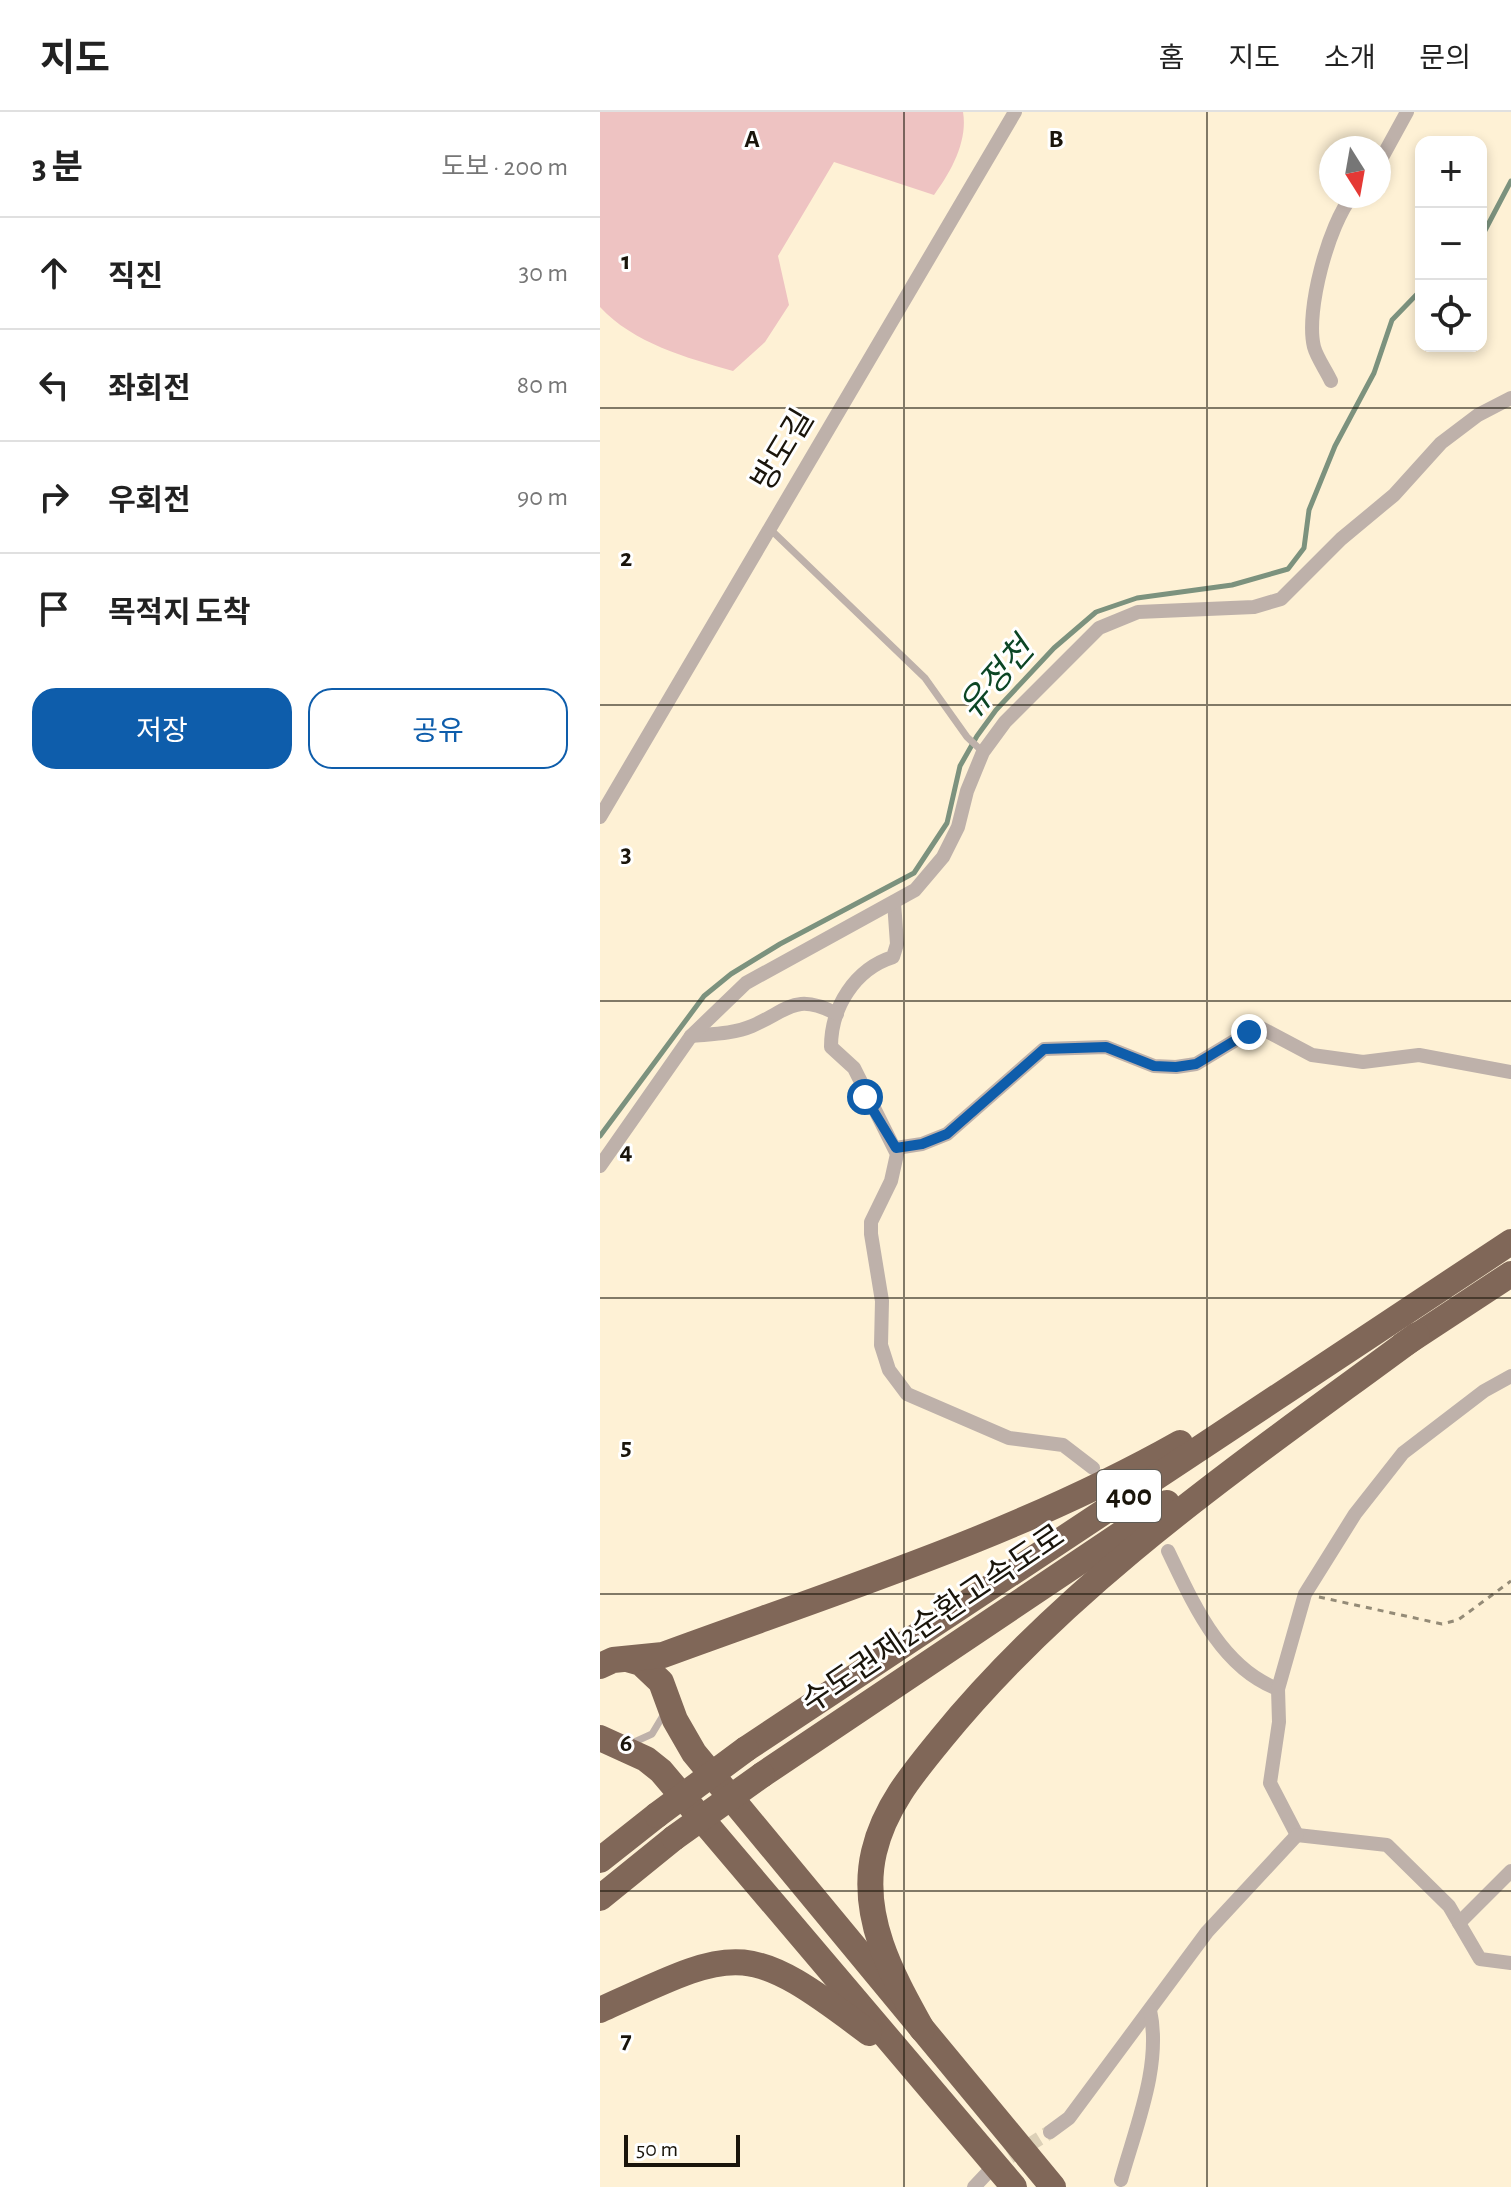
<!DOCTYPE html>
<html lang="ko">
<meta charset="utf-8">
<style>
:root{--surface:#fff;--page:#f2f2f2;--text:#222;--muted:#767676;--line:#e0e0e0;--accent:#0e5dab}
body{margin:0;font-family:"Alegreya Sans","Noto Sans KR",sans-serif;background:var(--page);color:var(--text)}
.controls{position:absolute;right:24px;top:24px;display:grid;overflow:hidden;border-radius:16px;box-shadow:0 4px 12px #0003}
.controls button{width:72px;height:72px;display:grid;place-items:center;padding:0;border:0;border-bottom:2px solid var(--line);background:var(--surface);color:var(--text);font:40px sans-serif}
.compass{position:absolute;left:719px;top:24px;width:72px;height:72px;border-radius:50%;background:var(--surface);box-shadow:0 4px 12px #0003;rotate:169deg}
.scale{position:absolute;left:24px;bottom:20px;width:116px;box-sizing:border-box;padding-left:8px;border:4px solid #1a150b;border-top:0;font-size:22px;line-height:28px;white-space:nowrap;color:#1a150b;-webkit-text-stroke:6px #fff;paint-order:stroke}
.stop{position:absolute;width:24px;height:24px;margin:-18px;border:6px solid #0e5dab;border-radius:50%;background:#fff}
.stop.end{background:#0e5dab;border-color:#fff;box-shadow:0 2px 8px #0008}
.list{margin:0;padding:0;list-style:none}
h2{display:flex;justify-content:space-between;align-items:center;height:104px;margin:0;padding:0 32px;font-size:34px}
h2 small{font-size:26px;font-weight:400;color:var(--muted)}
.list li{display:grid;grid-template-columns:52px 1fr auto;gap:24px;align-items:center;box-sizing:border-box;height:112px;padding:0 32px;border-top:2px solid var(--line)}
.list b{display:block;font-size:30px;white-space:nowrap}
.list em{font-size:26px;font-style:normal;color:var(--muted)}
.actions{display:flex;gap:16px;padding:24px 32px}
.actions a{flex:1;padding:18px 0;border:2px solid var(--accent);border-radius:24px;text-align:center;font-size:28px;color:var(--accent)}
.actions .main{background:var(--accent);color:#fff}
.icon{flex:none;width:44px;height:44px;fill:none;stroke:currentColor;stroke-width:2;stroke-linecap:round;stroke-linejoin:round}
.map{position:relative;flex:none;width:911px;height:2075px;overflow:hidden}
header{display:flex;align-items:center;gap:48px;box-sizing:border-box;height:112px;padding:0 40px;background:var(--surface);border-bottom:2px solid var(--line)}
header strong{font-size:38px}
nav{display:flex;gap:44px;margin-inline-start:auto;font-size:28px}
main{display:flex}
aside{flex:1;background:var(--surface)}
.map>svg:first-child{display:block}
.green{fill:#eec3c2}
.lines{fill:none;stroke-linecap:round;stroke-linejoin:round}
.stream{stroke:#7c927e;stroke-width:5}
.minor-tunnel{stroke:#dcd0b7;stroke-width:14;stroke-dasharray:14 7;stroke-linecap:butt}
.path{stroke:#948b77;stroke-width:3;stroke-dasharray:6 6;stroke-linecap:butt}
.service{stroke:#beb1aa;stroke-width:7}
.minor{stroke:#beb1aa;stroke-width:14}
.motorway{stroke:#806758;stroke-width:26}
.motorway-bridge{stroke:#806758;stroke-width:26}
.route{stroke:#0e5dab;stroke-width:10}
.grid{fill:none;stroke:#1a150b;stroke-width:2;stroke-opacity:0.55}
.labels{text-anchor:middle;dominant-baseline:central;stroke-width:6;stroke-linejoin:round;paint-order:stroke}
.shield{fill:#fff;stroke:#5f5b54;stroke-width:2}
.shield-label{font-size:30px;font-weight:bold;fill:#1a150b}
.street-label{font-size:32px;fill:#1a150b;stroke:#fff}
.water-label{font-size:34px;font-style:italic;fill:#0c4625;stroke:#fff}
.grid-label{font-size:26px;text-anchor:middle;font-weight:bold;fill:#1a150b;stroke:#fff;stroke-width:6;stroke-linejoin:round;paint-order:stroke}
</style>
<header>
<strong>지도</strong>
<nav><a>홈</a><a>지도</a><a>소개</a><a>문의</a></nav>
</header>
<main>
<aside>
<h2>3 분<small>도보 · 200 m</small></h2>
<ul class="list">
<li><svg class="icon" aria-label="ahead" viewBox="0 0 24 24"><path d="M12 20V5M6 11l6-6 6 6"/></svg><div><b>직진</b></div><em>30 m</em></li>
<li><svg class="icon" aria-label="left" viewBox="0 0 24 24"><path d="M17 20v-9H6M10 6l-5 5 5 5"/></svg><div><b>좌회전</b></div><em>80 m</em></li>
<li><svg class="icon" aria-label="right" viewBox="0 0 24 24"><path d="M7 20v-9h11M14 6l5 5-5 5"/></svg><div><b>우회전</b></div><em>90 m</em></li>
<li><svg class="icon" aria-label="arrive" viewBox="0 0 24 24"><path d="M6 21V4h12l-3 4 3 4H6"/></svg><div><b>목적지 도착</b></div></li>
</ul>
<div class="actions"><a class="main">저장</a><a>공유</a></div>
</aside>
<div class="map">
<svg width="911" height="2075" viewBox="0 0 911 2075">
<rect width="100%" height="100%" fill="#fef1d5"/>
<path class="green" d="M0,0h363c5,29 -12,60 -29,83l-100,-33 -56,94 11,49 -24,37 -32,29c-46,-13 -100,-28 -133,-64z"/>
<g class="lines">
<g class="stream">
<path d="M881,126l30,-57"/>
<path d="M0,1024l104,-140 27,-22 49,-30 134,-71 33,-50 13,-57 17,-30 19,-26 58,-62 42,-36 41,-14 95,-13 56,-16 16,-21 5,-38 26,-64 39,-73 18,-53 29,-30"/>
</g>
<path class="minor-tunnel" d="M392,2056l58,-36"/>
<path class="path" d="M719,1485l123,27 16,-4 53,-39"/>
<g class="service">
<path d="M170,417l155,149 42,59 16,15"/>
<path d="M30,1632l22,-10 12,-20"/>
</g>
<g class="minor">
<path d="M779,51l28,-51"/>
<path d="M731,269c-5,-11 -14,-23 -17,-34 -9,-36 15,-123 38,-151"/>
<path d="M0,705l415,-705"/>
<path d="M294,790l3,42 -4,13c-38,12 -62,50 -62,90l23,21 43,86 -6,27 -20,41v12l11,67 -1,44 8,25 18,24 102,44 54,7 30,23"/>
<path d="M91,924c20,-2 42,-2 61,-10 37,-16 43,-34 85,-12"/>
<path d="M296,1036l26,-4 25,-10 97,-85 62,-2 48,19 22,1 20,-3 53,-32 12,-4 51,27 51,7 56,-7 92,17"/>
<path d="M0,1054l91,-130 55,-53 169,-93 28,-33 15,-30 9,-36 16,-39 22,-30 94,-94 39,-16 116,-5 27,-8 60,-60 53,-44 47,-52 37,-28 33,-17"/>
<path d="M568,1439c25,52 53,117 110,138"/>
<path d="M697,1723l-27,-52 9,-61 -1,-33 27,-95 50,-80 48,-61 81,-62 27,-15"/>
<path d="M697,1723l90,10 62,61 31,53 31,4"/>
<path d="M859,1811l52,-52"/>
<path d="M450,2020l19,-14 138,-186 90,-97"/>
<path d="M521,2068c15,-54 41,-115 29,-170"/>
<path d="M374,2075l17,-18"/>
</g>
<g class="motorway">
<path d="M803,1233l108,-71"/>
<path d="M27,1547l14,4 20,19 14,38 19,33 359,434"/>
<path d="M0,1554l13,-6 50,-5c174,-64 354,-120 517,-212"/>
<path d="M0,1626l46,21 15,12 353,416"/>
<path d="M146,1637l765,-507"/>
<path d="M162,1663l405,-272"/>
<path d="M0,1748l57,-45"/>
<path d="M0,1786l74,-60"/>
<path d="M0,1898c138,-63 144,-72 269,23"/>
<path d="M322,1917c-30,-54 -63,-113 -48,-177 10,-44 39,-79 67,-113 132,-162 310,-281 476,-404"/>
</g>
<g class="motorway-bridge">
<path d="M57,1703l89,-66"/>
<path d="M74,1726l88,-63"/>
</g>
</g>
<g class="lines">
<path class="route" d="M265,985l31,51 26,-4 25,-10 97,-85 62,-2 48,19 22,1 20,-3 53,-32"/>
</g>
<path class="grid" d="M304,0v2075M607,0v2075M0,296h911M0,593h911M0,889h911M0,1186h911M0,1482h911M0,1779h911"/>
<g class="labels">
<rect class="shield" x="497" y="1358" width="64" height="52" rx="6"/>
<g class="shield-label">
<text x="529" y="1384">400</text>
</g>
<g class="street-label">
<text transform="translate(183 338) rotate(-59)">방도길</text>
<text transform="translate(333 1507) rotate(-34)">수도권제2순환고속도로</text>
</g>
<g class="water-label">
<text transform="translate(397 567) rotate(-49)">유정천</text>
</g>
</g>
<g class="grid-label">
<text x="152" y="35">A</text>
<text x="456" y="35">B</text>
<text x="26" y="157">1</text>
<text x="26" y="454">2</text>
<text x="26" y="750">3</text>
<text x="26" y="1047">4</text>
<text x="26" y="1343">5</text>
<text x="26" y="1639">6</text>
<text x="26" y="1936">7</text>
</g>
</svg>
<div class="controls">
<button>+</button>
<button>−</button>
<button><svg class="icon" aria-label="locate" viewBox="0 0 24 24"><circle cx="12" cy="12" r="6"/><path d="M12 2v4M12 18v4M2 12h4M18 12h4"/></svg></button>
</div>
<svg class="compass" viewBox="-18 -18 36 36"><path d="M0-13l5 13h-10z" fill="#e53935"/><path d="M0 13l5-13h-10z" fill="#767676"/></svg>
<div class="scale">50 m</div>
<div class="stop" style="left:265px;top:985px"></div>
<div class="stop end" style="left:649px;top:920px"></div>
</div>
</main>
